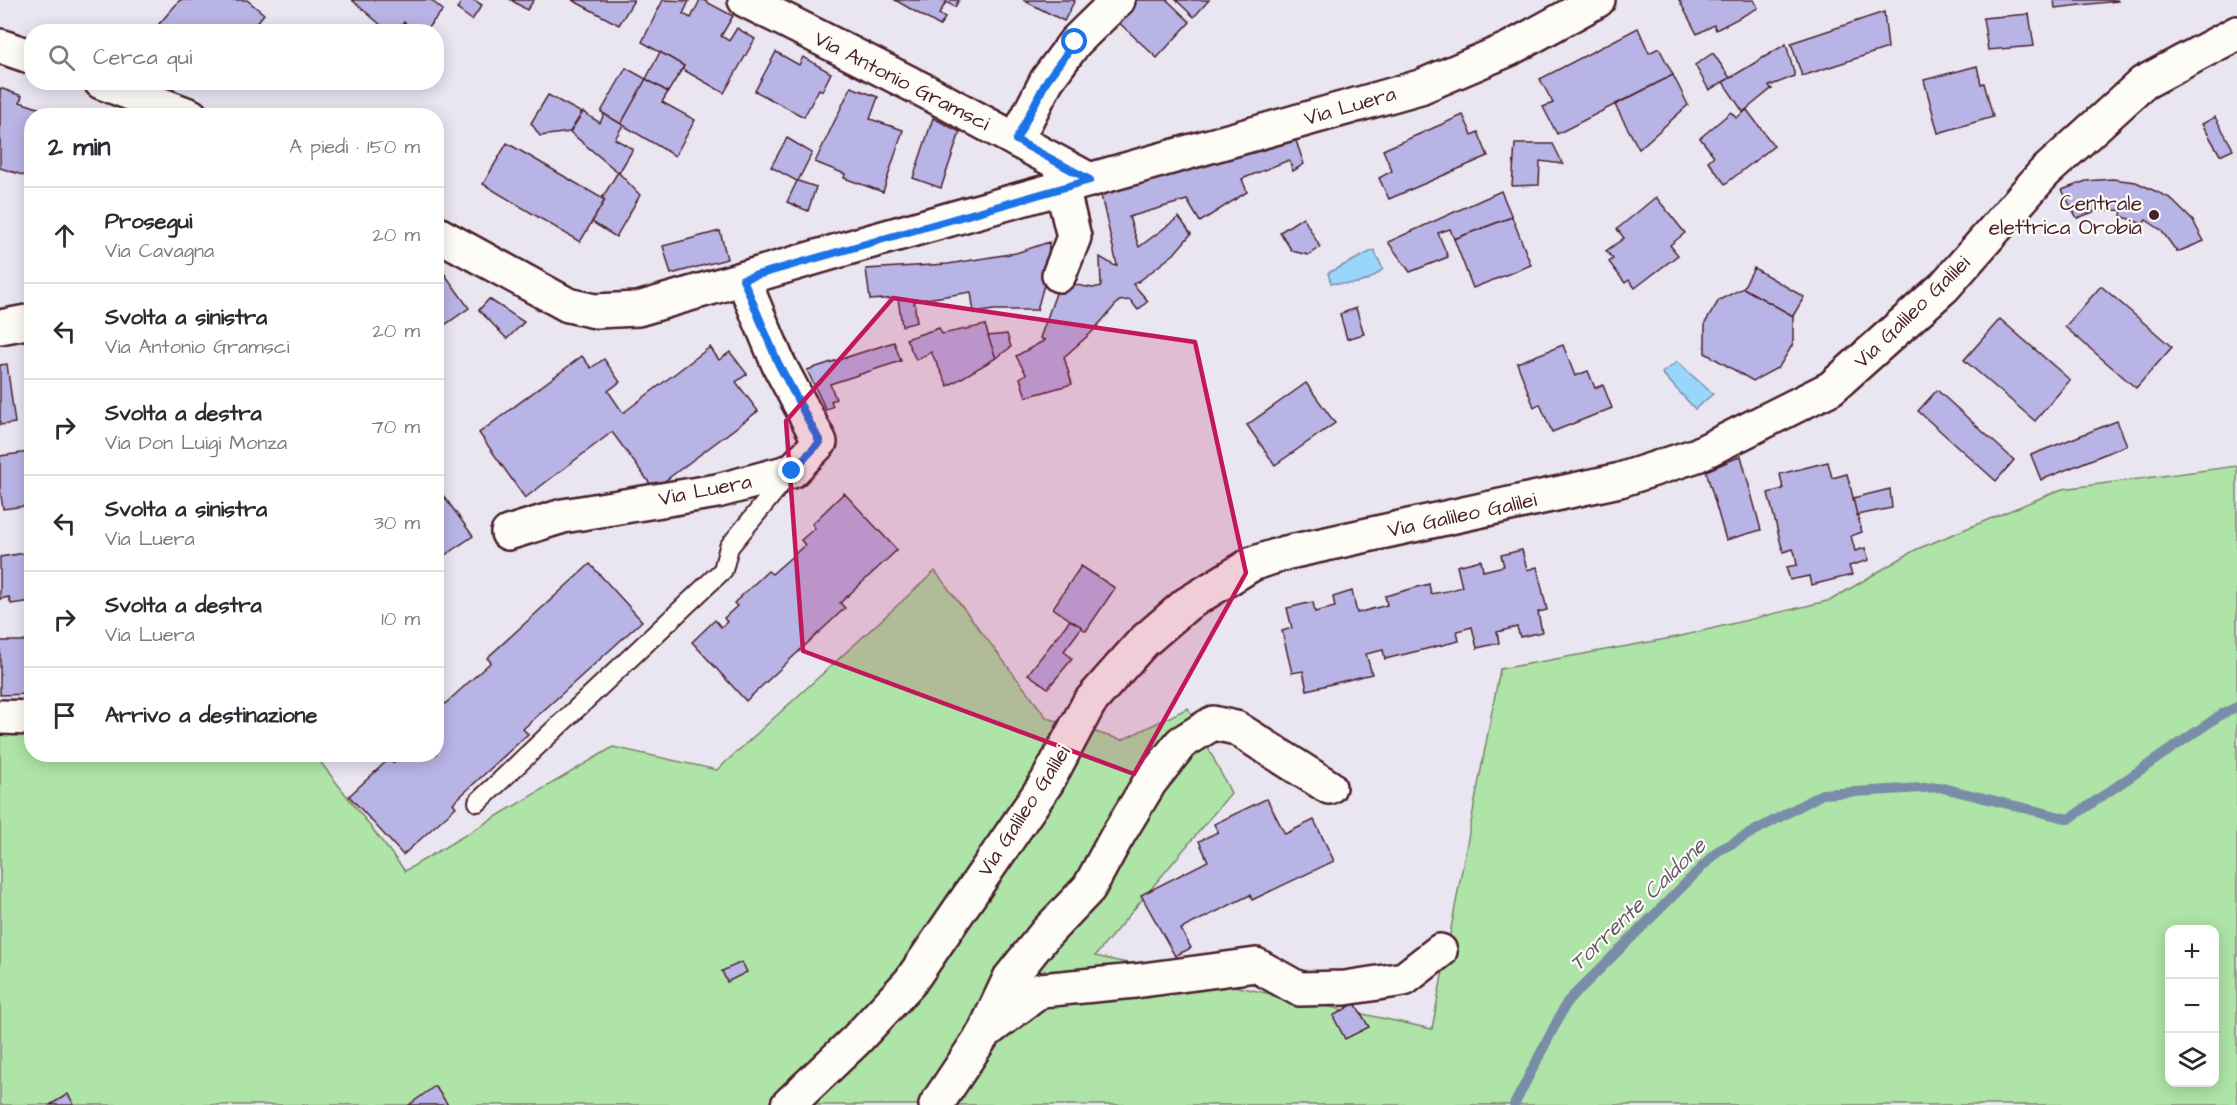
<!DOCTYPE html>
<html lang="it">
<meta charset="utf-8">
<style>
:root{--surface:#fff;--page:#f7f7f7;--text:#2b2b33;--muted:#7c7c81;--line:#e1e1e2}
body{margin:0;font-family:"Architects Daughter",sans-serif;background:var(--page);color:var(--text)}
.controls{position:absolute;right:18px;bottom:18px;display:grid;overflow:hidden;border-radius:12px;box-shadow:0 3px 15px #0003}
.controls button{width:54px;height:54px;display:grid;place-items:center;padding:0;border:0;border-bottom:2px solid var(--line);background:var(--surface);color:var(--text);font:30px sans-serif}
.stop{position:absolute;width:18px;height:18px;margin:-14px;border:4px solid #1a73e8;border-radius:50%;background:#fff}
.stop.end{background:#1a73e8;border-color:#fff;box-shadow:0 2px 6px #0008}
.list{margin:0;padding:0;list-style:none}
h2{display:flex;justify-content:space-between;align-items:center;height:78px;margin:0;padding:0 24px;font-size:26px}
h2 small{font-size:20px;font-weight:400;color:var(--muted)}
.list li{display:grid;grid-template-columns:39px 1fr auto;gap:18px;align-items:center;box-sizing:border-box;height:96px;padding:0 24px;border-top:2px solid var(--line)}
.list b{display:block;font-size:22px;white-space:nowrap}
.list p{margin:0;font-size:20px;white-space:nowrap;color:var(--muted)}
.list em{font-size:20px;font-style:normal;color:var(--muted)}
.icon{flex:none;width:33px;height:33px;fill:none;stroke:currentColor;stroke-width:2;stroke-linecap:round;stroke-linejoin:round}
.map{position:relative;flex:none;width:2237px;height:1105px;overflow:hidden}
.search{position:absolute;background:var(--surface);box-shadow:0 3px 15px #0003;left:24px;top:24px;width:420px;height:66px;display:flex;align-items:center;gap:15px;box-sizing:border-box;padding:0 21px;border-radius:24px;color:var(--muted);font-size:22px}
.panel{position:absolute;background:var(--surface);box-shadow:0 3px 15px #0003;left:24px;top:108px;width:420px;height:654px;border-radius:24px}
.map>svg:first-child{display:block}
.green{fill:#aee4a7;stroke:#7c8269;stroke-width:1.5;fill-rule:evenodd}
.water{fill:#9ad6fb;stroke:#7a8da8;stroke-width:1.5}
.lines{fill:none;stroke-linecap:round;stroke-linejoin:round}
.stream{stroke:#7a8da8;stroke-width:10}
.building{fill:#b9b4e6;stroke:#4a1f2b;stroke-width:1.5}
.service-casing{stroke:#4a1f2b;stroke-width:22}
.minor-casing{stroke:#4a1f2b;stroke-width:38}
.service{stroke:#fdfcf7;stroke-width:18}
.minor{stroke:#fdfcf7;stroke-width:33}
.route{stroke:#1a73e8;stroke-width:8}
.marked{fill:#c2185b;fill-opacity:0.2;stroke:#c2185b;stroke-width:4.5;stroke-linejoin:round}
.poi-dot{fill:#4a1f2b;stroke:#fdfcf7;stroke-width:2}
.labels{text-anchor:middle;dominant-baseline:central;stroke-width:4.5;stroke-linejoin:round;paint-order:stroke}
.street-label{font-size:21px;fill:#4a1f2b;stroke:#fdfcf7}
.poi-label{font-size:21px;fill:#4a1f2b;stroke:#fdfcf7;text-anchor:end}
.water-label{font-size:22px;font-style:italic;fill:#625669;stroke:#fdfcf7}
</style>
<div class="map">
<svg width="2237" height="1105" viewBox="0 0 2237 1105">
<rect width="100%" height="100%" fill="#e9e6f2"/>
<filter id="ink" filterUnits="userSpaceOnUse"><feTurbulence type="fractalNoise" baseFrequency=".0167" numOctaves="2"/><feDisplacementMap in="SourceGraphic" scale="12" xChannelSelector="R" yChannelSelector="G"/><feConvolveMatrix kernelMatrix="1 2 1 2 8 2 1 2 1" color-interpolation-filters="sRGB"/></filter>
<g filter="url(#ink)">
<path class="green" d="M2237,466v639h-2237v-380l31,2 1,27 283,1 90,116 208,-124 104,23 218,-199 112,147 75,22 66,-32 43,85 -136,163 337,73 68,-360 177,-32 154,-37 84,-50 147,-61zM2170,930h44v152h-44z"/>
<g class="water">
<path d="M1374,250l9,19c-17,16 -29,16 -52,14l-3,-10z"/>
<path d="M1677,362l36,32 -18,15 -33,-36z"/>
</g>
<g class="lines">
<path class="stream" d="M1514,1105l53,-103 151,-151 104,-57 117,-7 130,32 153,-105 15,-7"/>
</g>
<g class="building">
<path d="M180,0h67l17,14 -15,18 -6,-3 -3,3h-72l-9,-8z"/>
<path d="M352,0h79l12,10 -19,22h-8l-12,-10 -8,10h-7z"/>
<path d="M474,0l8,5 -10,15 -15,-11 5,-9z"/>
<path d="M511,0h23l-7,10z"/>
<path d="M572,0h62l-15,25z"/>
<path d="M663,0l26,1 -6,13 8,4 9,-18h3l30,16 -12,20 8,5 8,-13 18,11 -31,54 -42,-24 2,-3 -42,-24z"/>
<path d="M895,0h64l-4,7 -9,-5 -7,12 6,4 -5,8z"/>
<path d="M1023,0h52l-11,21z"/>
<path d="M1134,0h33l23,22 -33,36 -42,-39z"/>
<path d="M1176,0h33l-15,17z"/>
<path d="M1679,0h75l4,8 -42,22 -2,-5 -17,9z"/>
<path d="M2054,0h63l1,1 -63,7z"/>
<path d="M1884,12l4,36 -86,28 -11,-33z"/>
<path d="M2029,14l5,32 -46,4 -5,-32z"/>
<path d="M1638,28l11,25 10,-5 14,27 -116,59 -14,-27 10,-4 -13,-24z"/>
<path d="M1786,44l9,32 -26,10 3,3 -2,1 -27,22 -20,-30z"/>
<path d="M660,52l24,14 -16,26 -22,-13z"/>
<path d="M776,52l23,13 4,-8 28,16 -9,18 -3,-2 -15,28 -49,-26z"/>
<path d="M1713,53l17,25 -21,12 -14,-25z"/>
<path d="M1977,66l4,18 3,-1 9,34 -55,16 -14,-53z"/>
<path d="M626,68l20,11 -25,45 -20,-12z"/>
<path d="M1673,75l15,30 -49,44 -24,-44z"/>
<path d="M646,79l22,13 -6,10 33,18 -20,36 -54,-32z"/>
<path d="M851,87l27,10 -8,22 33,11 -20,62 -39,-14 1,-4 -30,-12z"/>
<path d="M0,88l22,8 -2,6 21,7 -2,5 5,2h-12v62l-32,-10z"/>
<path d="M548,95l34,18 -12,19 -30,4 -9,-13z"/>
<path d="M1747,110l27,36 -49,38 -17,-23 6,-5 -14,-18 31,-26 5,6z"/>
<path d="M583,112l17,11 4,-9 19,11 -8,14 18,10 -14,24 -49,-41z"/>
<path d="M1463,115l9,20 6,-3 10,24 -99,43 -10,-21 13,-7 -9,-21z"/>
<path d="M2215,117l18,32 -13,6 -18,-31z"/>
<path d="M933,118l27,14 -19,56 -28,-10z"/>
<path d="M1294,135l10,29 -11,7 -4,-11 -47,19 5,13 -47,30 -13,-22 -58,17 10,30 40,-30 12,17 -17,20 -36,28 -1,-1 -4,3 15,17 -10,9 -8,-10 -11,1 -27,31 -28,25 8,27 -46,13 -6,-19 6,-4 -10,-18 29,-16 -5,-2 20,-56 33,6 8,-2 -1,-29 15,9 2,-1 -17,-74 69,-16 62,-21z"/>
<path d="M787,138l25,15 -14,28 18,6 -8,24 -21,-9 10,-21 -26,-14z"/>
<path d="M507,143l98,57 -25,42 -97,-58z"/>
<path d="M1515,144h38l10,20 -23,-3 -1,24 -27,1z"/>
<path d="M618,172l22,23 -24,42 -24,-15 13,-22 -3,-2z"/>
<path d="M2112,179l24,3 34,16 23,23 11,20 -27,11 -16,-22 -15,-10 -3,4 -22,-8 1,-6 -26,1 -19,7 -15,-28 24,-9z"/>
<path d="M1501,191l11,26 -58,22 -4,-10 -12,4 10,24 -38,15 -22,-30z"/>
<path d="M1656,197l29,36 -15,12 8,10 -43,33 -6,-8 -4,3 -16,-21 4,-3 -7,-8 18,-13 -7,-9z"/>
<path d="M1303,217l17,30 -12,8 -16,-4 -12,-19z"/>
<path d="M1512,217l19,48 -58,23 -19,-49z"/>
<path d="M720,231l7,28 -56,15 -8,-28z"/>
<path d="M1049,242l-1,28 -11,40h-43l-20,3 -3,-21 -57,9 3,21 -15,4 -4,-28 -28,2 -4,-31 82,-5 68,-11z"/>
<path d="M1754,268l50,29 -11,19 -50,-28z"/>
<path d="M441,269l28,39 -33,23v-58z"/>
<path d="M2101,286l71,61 -36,41 -71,-61z"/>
<path d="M1743,288l50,28v28l-14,23 -26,14 -48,-28v-30l14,-23z"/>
<path d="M489,299l35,23 -17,17 -28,-29z"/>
<path d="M1356,308l8,26 -17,5 -7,-25z"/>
<path d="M2000,319l70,61 -35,41 -71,-61z"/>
<path d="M985,325l11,33 -48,28 -17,-34 -15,8 -10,-21 33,-11 3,6z"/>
<path d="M1007,334l4,13 -15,11 -8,-22z"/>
<path d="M894,342l7,19 -71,23 6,15 -5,2 2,5 -7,4 -19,-40z"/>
<path d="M1563,345l12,31 13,-5 7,17 8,-3 9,23 -60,24 -12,-28 -6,3 -17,-44z"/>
<path d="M710,347l9,13 11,-8 17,22 -11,8 22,29 -104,78 -42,-57 -87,66 -46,-65 103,-77 9,12 13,-9 16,23 -12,9 15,22z"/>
<path d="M7,364l8,59 -15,2v-60z"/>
<path d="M1306,383l29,40 -60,42 -28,-40z"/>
<path d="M1937,390l77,70 -18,21 -78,-70z"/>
<path d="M2117,421l10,24 -86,35 -10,-25z"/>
<path d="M29,452l3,16v37l-29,4 -3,-20v-33z"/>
<path d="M1741,456l20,74 -35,10 -20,-69z"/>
<path d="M1828,462l4,16 15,-4 15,58 -11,4 4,15 10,-3 4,12 -20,6 3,9 -41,10 -2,-9 -19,4 -4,-13 11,-2 -2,-11 -2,-5 -10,3 -15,-59 15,-4 -3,-15z"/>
<path d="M1890,489l2,19 -35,7 -4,-17z"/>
<path d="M440,491l33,45 -37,25v-68z"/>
<path d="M844,493l53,57 -57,53 5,5 -99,93 -54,-59 23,-22 6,7 6,-5 -3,-4 13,-12 -3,-3 34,-32 4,3 33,-29 -4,-5 14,-12 -3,-4z"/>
<path d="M1522,550l5,20 10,-3 10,43 -9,2 4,20 -22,5 -3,-10 -20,5 2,11 -22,5 -5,-21 -15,4 2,10 -74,18 -2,-9 -17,4 6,20 -65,16 -4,-19 -11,2 -10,-42 10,-3 -5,-20 26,-6 2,10 20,-5 -2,-10 19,-6 5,22 30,-8 -2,-9 44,-12 2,10 16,-3 15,-4 -5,-21 24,-6 2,11 21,-5 -3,-11z"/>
<path d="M32,552v49l-21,3 -2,-7 -9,2v-42z"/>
<path d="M590,564l52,57 -119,108 5,5 -75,69 3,4 -53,48 -54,-59 40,-37 4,4 9,-9h34v-42l55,-50 -4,-4z"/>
<path d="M1081,566l34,22 -29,43 -33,-23z"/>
<path d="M1070,620l12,7 -18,24 8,8 -24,29 -20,-14z"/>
<path d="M0,641h32v53l-32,1z"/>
<path d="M1266,799h1l18,35 29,-14 20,41 -82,39 -2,-5 -69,34 10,19 -16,8 -34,-61 67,-34 -9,-20 19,-9 -4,-8z"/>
<path d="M742,962l5,10 -20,10 -5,-11z"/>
<path d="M1355,1003l14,24 -24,12 -12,-23z"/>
<path d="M435,1086l13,19h-39z"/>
<path d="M68,1094l6,11h-24l5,-3z"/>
</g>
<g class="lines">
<g class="service-casing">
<path id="service" d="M478,802l245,-232 6,-23 59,-72"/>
</g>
<g class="minor-casing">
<g id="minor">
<path d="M745,0l182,92 163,88"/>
<path d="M0,46l32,11"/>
<path d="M101,82l90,34"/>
<path d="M1016,140l31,-60 28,-38 43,-42"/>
<path d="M436,233l132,72 27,6 43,-2 220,-64 562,-158 89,-38 89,-49"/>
<path d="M1059,275l15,-38 -12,-50"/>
<path d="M0,327l32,-6"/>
<path d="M508,533l55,-17 154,-25 75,-20 28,-29 -42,-79 -35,-84"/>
<path d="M0,717l32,1"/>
<path d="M986,1029l24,-51 36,-45 43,-45 26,-48 35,-58 31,-39 32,-20 23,5 93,59"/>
<path d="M788,1105l68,-65 54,-58 137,-200 42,-79 28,-32 26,-29 44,-38 65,-40 33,-11 335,-73 77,-25 134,-67 113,-101 100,-114 99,-90 94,-50"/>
<path d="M936,1105l48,-72 57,-43 94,-9 121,-16 43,24 46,-1 59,-9 36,-28"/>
</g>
</g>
<use href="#service" class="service"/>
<use href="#minor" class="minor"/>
</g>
</g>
<g class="lines" filter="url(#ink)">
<path class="route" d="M792,471l28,-29 -42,-79 -35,-84 347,-99 -74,-40 31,-60 28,-38"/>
</g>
<path class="marked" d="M893,298l302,44 51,231 -112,201 -331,-123 -17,-230z"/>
<circle class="poi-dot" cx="2154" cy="215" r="6"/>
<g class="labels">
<g class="street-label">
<text transform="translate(902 81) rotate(27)">Via Antonio Gramsci</text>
<text transform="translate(1350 106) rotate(-16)">Via Luera</text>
<text transform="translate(1912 312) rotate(-44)">Via Galileo Galilei</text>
<text transform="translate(705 490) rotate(-11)">Via Luera</text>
<text transform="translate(1462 515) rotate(-12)">Via Galileo Galilei</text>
<text transform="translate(1024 811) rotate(-57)">Via Galileo Galilei</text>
</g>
<g class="poi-label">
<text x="2142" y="203">Centrale<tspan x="2142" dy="24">elettrica Orobia</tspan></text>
</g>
<g class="water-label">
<text transform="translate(1638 905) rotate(-44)">Torrente Caldone</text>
</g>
</g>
</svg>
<div class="controls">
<button>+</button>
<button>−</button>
<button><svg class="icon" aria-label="layers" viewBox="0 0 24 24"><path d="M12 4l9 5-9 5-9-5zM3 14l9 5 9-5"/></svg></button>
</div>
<div class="stop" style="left:1075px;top:42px"></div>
<div class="stop end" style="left:792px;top:471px"></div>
<div class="search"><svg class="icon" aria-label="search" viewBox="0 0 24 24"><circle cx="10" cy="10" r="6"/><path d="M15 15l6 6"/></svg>Cerca qui</div>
<section class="panel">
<h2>2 min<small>A piedi · 150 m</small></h2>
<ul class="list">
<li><svg class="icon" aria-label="ahead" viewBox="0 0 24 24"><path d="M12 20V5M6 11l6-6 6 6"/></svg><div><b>Prosegui</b><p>Via Cavagna</p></div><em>20 m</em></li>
<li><svg class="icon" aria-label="left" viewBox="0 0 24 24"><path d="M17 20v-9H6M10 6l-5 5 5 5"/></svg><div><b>Svolta a sinistra</b><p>Via Antonio Gramsci</p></div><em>20 m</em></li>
<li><svg class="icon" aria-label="right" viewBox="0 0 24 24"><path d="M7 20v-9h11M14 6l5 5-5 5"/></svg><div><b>Svolta a destra</b><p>Via Don Luigi Monza</p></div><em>70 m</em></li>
<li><svg class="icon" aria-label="left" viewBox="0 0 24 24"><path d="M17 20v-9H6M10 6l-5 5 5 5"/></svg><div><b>Svolta a sinistra</b><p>Via Luera</p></div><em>30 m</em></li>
<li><svg class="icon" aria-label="right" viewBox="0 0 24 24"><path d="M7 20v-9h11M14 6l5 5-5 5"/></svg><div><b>Svolta a destra</b><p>Via Luera</p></div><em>10 m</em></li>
<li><svg class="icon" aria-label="arrive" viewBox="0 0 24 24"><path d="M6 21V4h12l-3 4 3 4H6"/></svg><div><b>Arrivo a destinazione</b></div></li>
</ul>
</section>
</div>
